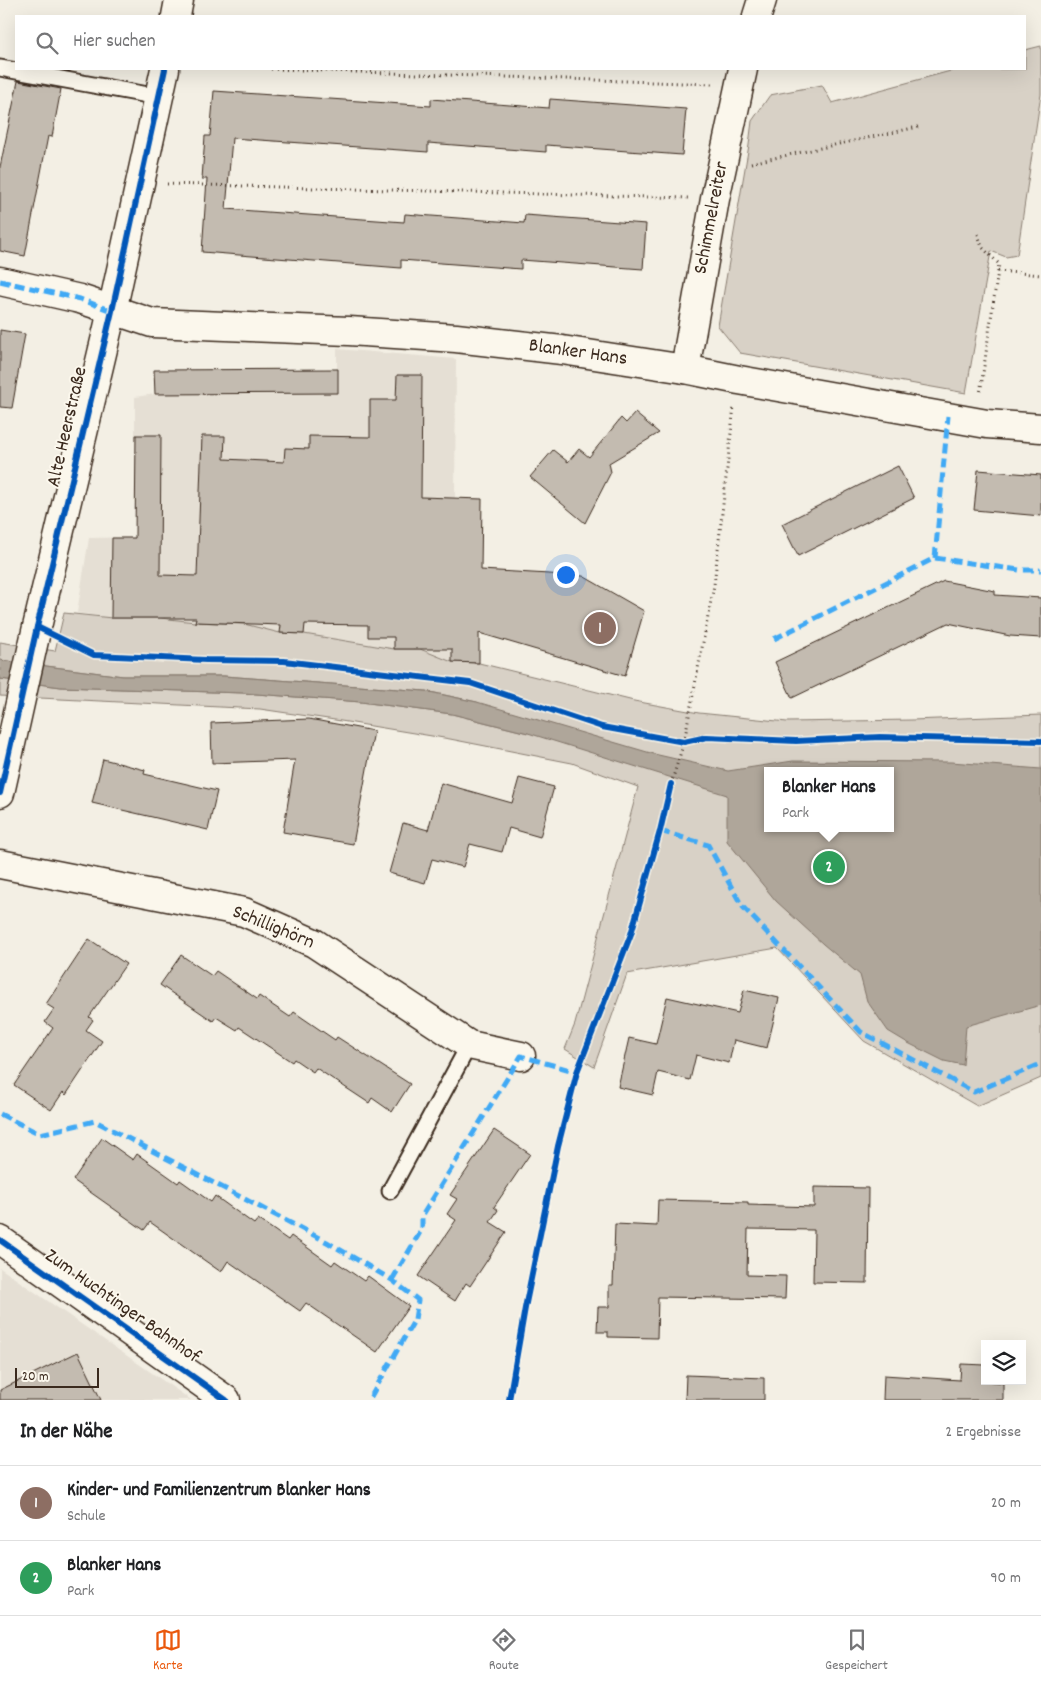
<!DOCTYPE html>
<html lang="de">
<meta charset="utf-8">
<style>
:root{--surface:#fff;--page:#f2f2f2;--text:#202124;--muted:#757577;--line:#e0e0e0;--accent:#ea580c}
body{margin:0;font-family:Dekko,sans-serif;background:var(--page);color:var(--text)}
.controls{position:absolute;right:15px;bottom:15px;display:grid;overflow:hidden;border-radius:0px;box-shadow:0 5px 20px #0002}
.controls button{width:45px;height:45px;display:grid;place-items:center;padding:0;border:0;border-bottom:1px solid var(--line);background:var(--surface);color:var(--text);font:25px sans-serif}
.scale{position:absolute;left:15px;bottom:12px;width:84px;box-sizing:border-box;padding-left:5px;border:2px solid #3b2a1e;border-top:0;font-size:14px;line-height:18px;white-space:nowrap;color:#3b2a1e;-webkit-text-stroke:4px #fbf7ec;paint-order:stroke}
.you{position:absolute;left:565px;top:574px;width:18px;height:18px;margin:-12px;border:4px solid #fff;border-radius:50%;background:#1a73e8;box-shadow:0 0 0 8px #1a73e833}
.badge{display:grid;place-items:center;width:32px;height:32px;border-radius:50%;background:var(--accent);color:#fff;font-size:16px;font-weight:700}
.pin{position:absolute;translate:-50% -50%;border:2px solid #fff;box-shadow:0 1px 5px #0006}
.popup{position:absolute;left:764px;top:767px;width:130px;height:65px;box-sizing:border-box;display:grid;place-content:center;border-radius:0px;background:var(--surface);filter:drop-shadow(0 1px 4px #0005);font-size:16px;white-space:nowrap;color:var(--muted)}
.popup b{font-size:19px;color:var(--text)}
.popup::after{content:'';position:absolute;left:50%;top:100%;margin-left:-10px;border:10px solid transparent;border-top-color:var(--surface)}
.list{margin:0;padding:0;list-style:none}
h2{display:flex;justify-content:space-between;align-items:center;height:65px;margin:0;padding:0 20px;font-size:21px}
h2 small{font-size:16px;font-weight:400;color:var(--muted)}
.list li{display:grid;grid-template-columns:32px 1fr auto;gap:15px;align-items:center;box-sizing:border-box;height:75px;padding:0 20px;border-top:1px solid var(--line)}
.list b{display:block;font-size:19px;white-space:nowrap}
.list p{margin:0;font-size:16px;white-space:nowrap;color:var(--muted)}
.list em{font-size:16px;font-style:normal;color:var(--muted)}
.icon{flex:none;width:28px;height:28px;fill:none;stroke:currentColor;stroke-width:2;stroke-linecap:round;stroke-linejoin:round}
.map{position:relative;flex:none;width:1041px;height:1400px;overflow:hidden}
.search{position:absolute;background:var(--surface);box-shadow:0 5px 20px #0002;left:15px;right:15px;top:15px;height:55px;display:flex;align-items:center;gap:12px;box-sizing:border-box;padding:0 18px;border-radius:0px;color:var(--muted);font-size:19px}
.sheet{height:215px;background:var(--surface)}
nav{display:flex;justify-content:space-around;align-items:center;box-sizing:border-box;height:70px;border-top:1px solid var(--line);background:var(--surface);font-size:14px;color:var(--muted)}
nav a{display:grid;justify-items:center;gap:2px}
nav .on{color:var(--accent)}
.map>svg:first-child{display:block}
.built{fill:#e5dfd4}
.green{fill:#d8d1c6;stroke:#8a7e72;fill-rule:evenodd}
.water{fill:#afa69a;stroke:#817468;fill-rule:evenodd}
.building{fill:#c3bbb0;stroke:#3b2a1e}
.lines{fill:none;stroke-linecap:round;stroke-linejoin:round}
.lane-casing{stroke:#3b2a1e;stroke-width:19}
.street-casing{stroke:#3b2a1e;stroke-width:31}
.secondary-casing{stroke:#3b2a1e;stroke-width:31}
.path{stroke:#3b2a1e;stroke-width:3;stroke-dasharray:1 4;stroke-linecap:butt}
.lane{stroke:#fbf7ec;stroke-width:15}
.street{stroke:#fbf7ec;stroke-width:28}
.secondary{stroke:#fbf7ec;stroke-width:28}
.quiet{stroke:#3fa9f5;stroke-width:5;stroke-dasharray:10 5;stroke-linecap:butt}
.cycleway-casing{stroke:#fbf7ec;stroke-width:9}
.cycleway{stroke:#0057b8;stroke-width:6}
.labels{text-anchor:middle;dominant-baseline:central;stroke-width:4;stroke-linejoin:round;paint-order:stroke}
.street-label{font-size:20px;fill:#3b2a1e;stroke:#fbf7ec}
</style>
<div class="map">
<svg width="1041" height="1400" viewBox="0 0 1041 1400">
<rect width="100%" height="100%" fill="#f3efe4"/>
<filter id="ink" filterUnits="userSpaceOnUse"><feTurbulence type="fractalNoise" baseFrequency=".02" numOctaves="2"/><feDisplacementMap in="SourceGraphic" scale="10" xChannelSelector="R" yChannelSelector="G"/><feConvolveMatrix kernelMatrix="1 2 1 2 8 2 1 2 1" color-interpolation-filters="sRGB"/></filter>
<g filter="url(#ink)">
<g class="built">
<path d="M337,349l119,10 -1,139 27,1 -3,164 -27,-1 -32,-13h-26l-90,-15 -24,-1 -36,-9 -49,-2 -35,-4h-49l-34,-5 12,-75 46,-1v-140l20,-3 -1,-24 183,-1z"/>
<path d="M0,1268l191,132h-191z"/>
</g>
<g class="green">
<path d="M1041,46v48l-24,161 -11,2 -15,-6 -25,142 -226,-40 -22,-27 31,-181 3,-24 18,-26 52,-10 10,18 126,-34h67v-19z"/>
<path d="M64,613l48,5h48l35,4 49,2 36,9 24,1 90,15h26l32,13 27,1 155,38 65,12 88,9 125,-2 129,-5v363l-64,28 -113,-65 -87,-93 -150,26 -33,93 -29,-18 10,-25 63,-237 -66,-24 -122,-24 -115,-19 -75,-11 -260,-13v-17l61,8 182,6 118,9 91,12 76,19 -51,-31 -51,-11 -202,-15h-101l-123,-16v-18l55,9zM768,771h122v57h-122z"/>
</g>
<path class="water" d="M0,660l123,16h101l201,15 52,11 177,52 74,17 65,-10 158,1 90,7v236l-75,21 -3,39 -19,-4 -36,-18 -20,-12 -21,-30 -7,-26 -37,-31 -47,-43 -49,-60v-46l-199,-62 -76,-19 -91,-12 -118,-9 -182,-6 -61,-8zM768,771h122v57h-122z"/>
<g class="building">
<path d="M18,81l43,8 -9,48 -4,-1 -23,120 -25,-5v-84z"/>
<path d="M214,91l217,15v-7l118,9 1,-9 136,10 -4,46 -136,-10v7l-118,-9v9l-196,-14 -6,71 178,13 1,-8 119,9 1,-8 121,9 -3,45 -122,-9v9l-120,-9v8l-199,-16 5,-73h-5l3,-43h5z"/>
<path d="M0,330l25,4 -13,74 -12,-1z"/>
<path d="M338,369v24l-183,1 -1,-24z"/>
<path d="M397,375h25l-1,122 61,2 -1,71 102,6 61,35 -19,65 -146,-43v30l-27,-1v-13h-58v-12h-26v-12l-63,-1 -1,10 -24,-1 1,-8 -86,-3 1,-4h-85l1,-80h23l1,-103h25l-1,140 37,1 5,-140h23l-1,23 60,3 1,-14 24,1v-13l61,1v-37h26z"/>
<path d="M635,413l24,20 -50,30 2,9 -26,51 -55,-46 23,-27 15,12 11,-13 10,8 32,-39 5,5z"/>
<path d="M898,466l16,32 -116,58 -16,-32z"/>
<path d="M978,470l63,5v41l-67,-6z"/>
<path d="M944,581l51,10v4l46,3v40l-31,-2 -62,-13 -156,75 -17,-36z"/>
<path d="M309,719l65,12 -21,113 -70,-12 12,-72 -83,3 -1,-40z"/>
<path d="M103,759l42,11 -1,4 73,17 -9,39 -116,-27z"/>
<path d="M519,778l35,9 -14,50 -31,-9 -7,24 -32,-8 -7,23 -31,-8 -7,24 -36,-10 14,-50 25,7 13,-47 71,20z"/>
<path d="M89,939l37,25 -37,53 4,3 -7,10 16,11 -36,54 -3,-3 -12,18 -37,-25 39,-57 -8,-6 9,-13 -8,-5z"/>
<path d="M181,955l31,21 4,-5 41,28 2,-3 31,21 4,-5 41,28 2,-3 73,47 -18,28 -20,-14 -3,5 -53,-35 -3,4 -19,-13 -2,3 -53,-35 -2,3 -21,-13 -3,4 -53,-36z"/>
<path d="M744,990l35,8 -12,50 -33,-8 -5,23 -33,-8 -6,25 -32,-8 -5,23 -35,-8 11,-49 27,6 11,-47 71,16z"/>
<path d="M494,1130l36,24 -36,53 4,3 -8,12 16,10 -36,54 -4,-3 -11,18 -37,-25 38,-56 -9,-6 10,-15 -7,-4z"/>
<path d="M102,1138l31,22 4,-6 41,29 2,-3 31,22 4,-6 39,28 4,-5 30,21 3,-4 41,29 3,-4 29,20 4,-5 41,30 -32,46 -71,-49 -6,8 -72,-50 -7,11 -71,-50 -6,8 -71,-50z"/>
<path d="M814,1187l54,1 -1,95 -54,-1 1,-52 -66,-1 -1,46 39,1 -1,23 -127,-2 -1,41 -49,-1v-5h-11l1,-25h11v-22h4l2,-61 42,2 1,-26 90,2v3l66,2z"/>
<path d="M78,1352l23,48h-101v-10z"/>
<path d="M961,1364l24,1v16l18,2v17h-120l1,-25 76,5z"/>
<path d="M686,1375l78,3v22h-79z"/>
</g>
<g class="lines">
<g class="lane-casing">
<g id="lane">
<path d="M0,68l159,29"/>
<path d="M390,1191l79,-146"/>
</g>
</g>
<g class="street-casing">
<g id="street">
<path d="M176,16l3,-16"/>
<path d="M757,16l5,-16"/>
<path d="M0,281l80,18 72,24 197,8 107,7 106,12 123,19 54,11 248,44 54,4"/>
<path d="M685,369l30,-170 28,-130"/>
<path d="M0,793l37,-166 75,-316 53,-242"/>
<path d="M0,864l244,48 70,31 155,102 52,11"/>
</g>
</g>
<g class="secondary-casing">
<path id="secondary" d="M0,1240l226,160"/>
</g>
<g class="path">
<path d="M271,69l442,15"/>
<path d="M751,163l167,-36"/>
<path d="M167,184l521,14"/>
<path d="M978,234l4,13 17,17 -19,130"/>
<path d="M998,271l43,4"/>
<path d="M671,784l13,-42 30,-157 20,-179"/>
</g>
<use href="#lane" class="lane"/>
<use href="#street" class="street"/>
<use href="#secondary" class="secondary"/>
<g class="quiet">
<path d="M0,281l80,18 32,12"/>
<path d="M935,558l13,-142"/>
<path d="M774,639l161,-81 84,12h22"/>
<path d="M660,831l48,14 34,61 119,126 113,60 67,-28"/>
<path d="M0,1114l40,20 55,-13 232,121 65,38 26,20 -3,19 -46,81"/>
<path d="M392,1280l30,-51v-13l99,-160 56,16"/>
</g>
<g class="cycleway-casing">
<g id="cycleway">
<path d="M37,627l57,28 112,5 78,1 186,22 132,44 82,15 23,-5 89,4 84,-4 161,4"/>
<path d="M0,793l37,-166 75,-316 53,-242"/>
<path d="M0,1240l226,160"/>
<path d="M509,1400l16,-92 33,-162 19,-74 54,-138 29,-103 11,-47"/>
</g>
</g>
<use href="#cycleway" class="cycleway"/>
</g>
</g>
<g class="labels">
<g class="street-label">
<text transform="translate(712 218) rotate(-79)">Schimmelreiter</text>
<text transform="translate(578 353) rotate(8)">Blanker Hans</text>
<text transform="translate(68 427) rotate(-77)">Alte Heerstraße</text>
<text transform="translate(273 928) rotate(22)">Schillighörn</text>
<text transform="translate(122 1307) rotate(35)">Zum Huchtinger Bahnhof</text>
</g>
</g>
</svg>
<div class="controls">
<button><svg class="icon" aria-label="layers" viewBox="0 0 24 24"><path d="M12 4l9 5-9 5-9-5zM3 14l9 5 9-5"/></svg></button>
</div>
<div class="scale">20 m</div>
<div class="you"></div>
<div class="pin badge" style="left:600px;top:628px;background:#8d6e63">1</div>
<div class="pin badge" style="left:829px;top:867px;background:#2e9e5b">2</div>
<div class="popup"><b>Blanker Hans</b>Park</div>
<div class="search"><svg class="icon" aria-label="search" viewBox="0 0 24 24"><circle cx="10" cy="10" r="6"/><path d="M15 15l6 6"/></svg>Hier suchen</div>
</div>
<section class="sheet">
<h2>In der Nähe<small>2 Ergebnisse</small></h2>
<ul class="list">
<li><span class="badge" style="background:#8d6e63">1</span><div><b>Kinder- und Familienzentrum Blanker Hans</b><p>Schule</p></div><em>20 m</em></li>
<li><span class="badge" style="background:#2e9e5b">2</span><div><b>Blanker Hans</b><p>Park</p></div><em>90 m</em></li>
</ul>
</section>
<nav>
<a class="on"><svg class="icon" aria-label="map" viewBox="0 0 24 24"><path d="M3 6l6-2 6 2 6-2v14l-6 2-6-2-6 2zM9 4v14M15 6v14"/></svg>Karte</a>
<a><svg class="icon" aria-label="directions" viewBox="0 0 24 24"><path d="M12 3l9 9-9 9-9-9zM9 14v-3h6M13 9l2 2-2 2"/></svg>Route</a>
<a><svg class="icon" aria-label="saved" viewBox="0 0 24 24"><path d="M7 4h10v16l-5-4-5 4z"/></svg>Gespeichert</a>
</nav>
